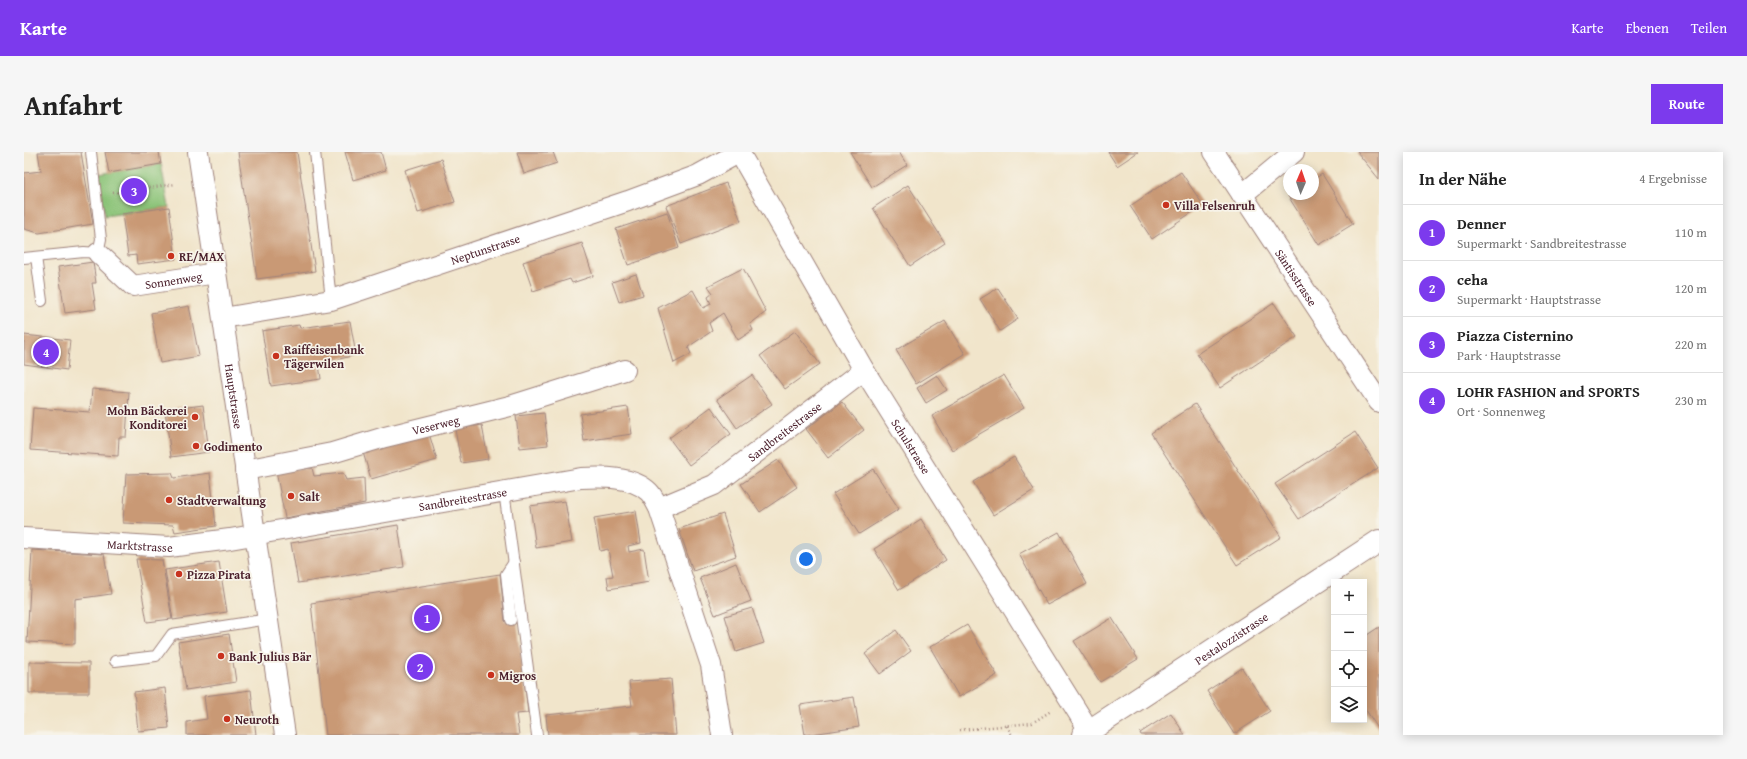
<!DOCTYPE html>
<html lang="de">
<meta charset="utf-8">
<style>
:root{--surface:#fff;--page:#f6f6f6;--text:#222;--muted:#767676;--line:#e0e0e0;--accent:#7c3aed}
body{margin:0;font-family:"Gentium Book Plus",serif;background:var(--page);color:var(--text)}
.controls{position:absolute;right:12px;bottom:12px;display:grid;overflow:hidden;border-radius:0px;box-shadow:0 2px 10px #0003}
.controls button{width:36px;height:36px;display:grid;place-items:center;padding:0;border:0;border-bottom:1px solid var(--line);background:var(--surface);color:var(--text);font:20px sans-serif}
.compass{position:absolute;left:1259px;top:12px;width:36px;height:36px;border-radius:50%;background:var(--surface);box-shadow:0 2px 10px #0003;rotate:2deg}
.you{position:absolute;left:782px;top:407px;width:14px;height:14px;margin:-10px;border:3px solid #fff;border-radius:50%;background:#1a73e8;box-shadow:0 0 0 6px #1a73e833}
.badge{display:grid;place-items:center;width:26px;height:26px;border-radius:50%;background:var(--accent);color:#fff;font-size:13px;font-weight:700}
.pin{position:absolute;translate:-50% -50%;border:2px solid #fff;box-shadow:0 1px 4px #0006}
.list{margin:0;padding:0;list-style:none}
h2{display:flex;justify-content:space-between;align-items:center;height:52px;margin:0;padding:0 16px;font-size:17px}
h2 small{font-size:13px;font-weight:400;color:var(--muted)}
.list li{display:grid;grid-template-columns:26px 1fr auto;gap:12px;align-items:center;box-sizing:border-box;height:56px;padding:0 16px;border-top:1px solid var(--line)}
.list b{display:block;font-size:15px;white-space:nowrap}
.list p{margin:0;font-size:13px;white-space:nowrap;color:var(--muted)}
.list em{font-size:13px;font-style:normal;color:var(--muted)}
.icon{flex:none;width:22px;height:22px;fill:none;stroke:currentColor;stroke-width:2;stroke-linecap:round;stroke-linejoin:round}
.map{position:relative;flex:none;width:1355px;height:583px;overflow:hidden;border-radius:0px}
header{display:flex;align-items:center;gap:24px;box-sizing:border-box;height:56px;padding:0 20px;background:var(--accent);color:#fff}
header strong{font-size:19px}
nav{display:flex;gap:22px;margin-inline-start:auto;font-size:14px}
.intro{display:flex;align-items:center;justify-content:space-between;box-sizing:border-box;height:96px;padding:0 24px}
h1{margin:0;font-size:28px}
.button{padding:10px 18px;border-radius:0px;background:var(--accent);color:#fff;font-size:14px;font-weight:700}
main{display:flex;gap:24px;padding:0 24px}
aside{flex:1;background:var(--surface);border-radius:0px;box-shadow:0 2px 10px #0003}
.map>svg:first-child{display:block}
.green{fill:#8ac377;stroke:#6a7151}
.building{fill:#c99975}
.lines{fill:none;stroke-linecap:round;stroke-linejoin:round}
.service-casing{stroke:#9e827b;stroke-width:12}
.minor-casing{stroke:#9e827b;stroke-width:22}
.tertiary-casing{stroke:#9e827b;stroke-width:24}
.path{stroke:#9e827b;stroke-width:2.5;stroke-dasharray:1 3;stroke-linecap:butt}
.service{stroke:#fff;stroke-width:10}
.minor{stroke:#fff;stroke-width:20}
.tertiary{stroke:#fff;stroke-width:22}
.poi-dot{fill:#c8321e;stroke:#f7f3e8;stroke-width:1.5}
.labels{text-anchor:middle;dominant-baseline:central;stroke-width:3.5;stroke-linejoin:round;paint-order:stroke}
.poi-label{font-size:12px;font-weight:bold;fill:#4a1f2b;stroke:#f7f3e8;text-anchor:start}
.street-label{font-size:12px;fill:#4a1f2b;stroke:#f7f3e8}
</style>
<header>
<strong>Karte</strong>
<nav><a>Karte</a><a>Ebenen</a><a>Teilen</a></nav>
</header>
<div class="intro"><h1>Anfahrt</h1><a class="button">Route</a></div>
<main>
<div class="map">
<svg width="1355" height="583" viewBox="0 0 1355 583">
<rect width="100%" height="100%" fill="#f7f3e8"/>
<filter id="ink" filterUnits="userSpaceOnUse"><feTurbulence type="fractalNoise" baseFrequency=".025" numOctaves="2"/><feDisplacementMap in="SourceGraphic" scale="8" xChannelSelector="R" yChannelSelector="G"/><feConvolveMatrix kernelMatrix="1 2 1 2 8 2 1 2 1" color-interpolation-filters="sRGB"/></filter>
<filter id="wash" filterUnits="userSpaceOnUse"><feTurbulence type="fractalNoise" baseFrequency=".012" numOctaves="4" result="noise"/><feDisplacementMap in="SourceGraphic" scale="16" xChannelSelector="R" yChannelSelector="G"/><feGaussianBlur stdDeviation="0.9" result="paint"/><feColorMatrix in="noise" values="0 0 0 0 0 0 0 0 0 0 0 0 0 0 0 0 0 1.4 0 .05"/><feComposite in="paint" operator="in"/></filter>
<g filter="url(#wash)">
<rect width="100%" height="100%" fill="#f1e5cb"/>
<path class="green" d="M137,12l8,43 -64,9 -6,-42z"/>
<g id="blocks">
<g class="building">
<path d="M14,0h43l12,72 -54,9 -15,-4v-56l17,-2z"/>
<path d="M81,0h54l2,12 -52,9z"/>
<path d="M214,0h59l18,119 -58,8z"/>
<path d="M321,0h36l5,18 -33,10z"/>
<path d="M493,0h36l4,11 -33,11z"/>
<path d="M826,0h49l8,13 -35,22z"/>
<path d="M1084,0h30l-21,14z"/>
<path d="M1333,0h22v27z"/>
<path d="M417,7l14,43 -37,11 -13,-43z"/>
<path d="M1157,20l22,33 -51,34 -22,-33z"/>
<path d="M1298,22l31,50 -34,21 -31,-49 2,-2h23v-14z"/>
<path d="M702,31l15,38 -60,23 -15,-38z"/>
<path d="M884,33l37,58 -35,23 -37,-58z"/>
<path d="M145,55l7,52 -39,5 -1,-9 -8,1 -6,-42z"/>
<path d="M643,60l12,36 -51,17 -12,-36z"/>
<path d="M558,91l11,33 -21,7 -2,-4 -37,12 -10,-29z"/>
<path d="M69,110l3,21h-4l4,26 -31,4 -7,-46z"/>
<path d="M719,116l23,44 -16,12 3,6 -15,10 -15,-27 -14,10 3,8 -24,16 3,7 -17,9 -16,-55 35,-18 10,18 8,-4 -3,-7 5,-4 -5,-7z"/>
<path d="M612,122l7,21 -24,7 -7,-20z"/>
<path d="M974,136l20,31 -18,12 -20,-32z"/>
<path d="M1250,151l23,34 -77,51 -23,-34z"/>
<path d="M165,154l10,50 -39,7 -9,-50z"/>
<path d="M326,169l6,34 -37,9 2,15 -50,7 -9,-55 37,-6 1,3z"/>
<path d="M921,169l20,33 -49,30 -20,-34z"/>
<path d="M771,179l25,33 -35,25 -25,-33z"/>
<path d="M0,183l46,5 -3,30 -43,-6z"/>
<path d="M728,223l20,29 -35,24 -20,-29z"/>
<path d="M913,223l10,15 -21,13 -9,-15z"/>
<path d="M980,223l20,33 -72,42 -20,-34z"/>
<path d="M68,237l37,3 -3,45h-7l-1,19 -88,-6 3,-42 57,4z"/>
<path d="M818,250l22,28 -36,28 -22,-29z"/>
<path d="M1171,252l86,133 -44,28 -86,-132z"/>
<path d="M179,253l6,47 -38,5 -6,-47z"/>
<path d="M604,255l4,27 -48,7 -4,-27z"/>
<path d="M687,255l20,27 -42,31 -20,-27z"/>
<path d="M520,261l4,32 -28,3 -4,-32z"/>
<path d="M458,273l6,34 -27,4 -6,-34z"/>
<path d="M404,278l9,30 -66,19 -9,-30z"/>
<path d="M1331,280l23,36 -79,51 -24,-35z"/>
<path d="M990,305l20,33 -41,25 -20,-33z"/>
<path d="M754,308l19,27 -37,25 -19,-28z"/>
<path d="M288,316l2,8 29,-3 3,7 18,-2 1,25 -80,15 -9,-47z"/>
<path d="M849,317l26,40 -40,25 -26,-40z"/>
<path d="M148,321l2,5 36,-5 6,53 -41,6 -2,-7 -50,-2 3,-49z"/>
<path d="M541,349l7,41 -36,6 -6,-42z"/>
<path d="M612,359l5,32 -13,3 1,6 15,-3 5,33 -40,7 -2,-12 6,-1 -5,-27 -8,2 -6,-33z"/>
<path d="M699,362l13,42 -43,15 -14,-42z"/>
<path d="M897,367l25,41 -47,30 -25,-41z"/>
<path d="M374,373l6,42 -106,16 -7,-40z"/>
<path d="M1035,380l28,52 -40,21 -28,-51z"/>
<path d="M8,398l72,4 7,40 -36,5v45l-48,-2z"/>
<path d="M112,407l26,1 10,59 -25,3z"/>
<path d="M195,410l8,50 -54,8 -8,-50z"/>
<path d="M712,411l15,38 -36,14 -15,-37z"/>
<path d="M476,422l5,47 12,-2 11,94 -12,1 3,21h-193l-15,-132z"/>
<path d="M728,456l12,35 -28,9 -11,-36z"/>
<path d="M1088,466l26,41 -38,23 -26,-41z"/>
<path d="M943,473l30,50 -38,22 -29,-50z"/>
<path d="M1355,475v103l-15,-23v-70z"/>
<path d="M872,478l15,21 -31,23 -15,-20z"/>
<path d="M205,482l7,48 -50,8 -8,-48z"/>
<path d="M5,510l60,1v30h-60z"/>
<path d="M1218,516l28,43 -36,23 -27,-43z"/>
<path d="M647,527l5,56h-128l-2,-20 86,-9 -3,-24z"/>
<path d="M141,536l4,40 -31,3 -4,-39z"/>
<path d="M227,538l5,45h-69v-13l20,-3 -3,-23z"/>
<path d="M830,545l5,30 -54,8 -5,-30z"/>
<path d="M1147,561l14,22h-44l-1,-2z"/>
</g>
</g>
</g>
<g filter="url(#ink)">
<use href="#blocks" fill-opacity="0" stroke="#9e827b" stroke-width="1"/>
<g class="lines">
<g class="service-casing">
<g id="service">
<path d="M291,0l16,148"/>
<path d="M12,105l6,44"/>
<path d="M0,106l60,-6 14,1 3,-14 -10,-87"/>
<path d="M480,339l33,244"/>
<path d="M487,468l-5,-46 8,-12"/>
<path d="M91,509l41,-5 16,-22 96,-15"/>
</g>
</g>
<g class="minor-casing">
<g id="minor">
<path id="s1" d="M174,0l87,583"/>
<path id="s2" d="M715,0l125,218 228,365"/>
<path id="s3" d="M1190,0l165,250"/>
<path d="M1218,43l52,-43"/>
<path id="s4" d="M74,101l35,33 83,-13"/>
<path id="s5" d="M199,166l108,-18 297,-99 70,-26 42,-23"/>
<path id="s6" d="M221,318l87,-17 53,-16 125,-31 115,-36"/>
<path id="s7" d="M635,356l55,-23 150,-115"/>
<path id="s8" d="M0,386l145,9 61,-8 351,-61c21,-1 52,-2 68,14 4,4 7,11 10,16l52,157 11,70"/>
</g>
</g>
<g class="tertiary-casing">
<g id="tertiary">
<path id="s9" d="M1059,583l296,-194"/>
</g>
</g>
<g class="path">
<path d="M89,41l63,-9"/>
<path d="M983,574l5,9"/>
<path d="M936,578l72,-7 19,-12"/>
</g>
<use href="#service" class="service"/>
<use href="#minor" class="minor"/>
<use href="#tertiary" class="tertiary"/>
</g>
</g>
<g class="poi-dot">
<circle cx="1142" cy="53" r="4"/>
<circle cx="147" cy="104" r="4"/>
<circle cx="252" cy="204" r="4"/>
<circle cx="171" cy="265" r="4"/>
<circle cx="172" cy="294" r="4"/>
<circle cx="267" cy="344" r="4"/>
<circle cx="145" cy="348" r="4"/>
<circle cx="155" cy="422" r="4"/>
<circle cx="197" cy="504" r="4"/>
<circle cx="467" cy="523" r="4"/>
<circle cx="203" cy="567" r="4"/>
</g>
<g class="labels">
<g class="poi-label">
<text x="1150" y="53">Villa Felsenruh</text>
<text x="155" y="104">RE/MAX</text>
<text x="260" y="197">Raiffeisenbank<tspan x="260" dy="14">Tägerwilen</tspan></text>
<text x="163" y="258" text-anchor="end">Mohn Bäckerei<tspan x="163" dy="14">Konditorei</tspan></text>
<text x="180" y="294">Godimento</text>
<text x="275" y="344">Salt</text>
<text x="153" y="348">Stadtverwaltung</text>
<text x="163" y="422">Pizza Pirata</text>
<text x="205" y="504">Bank Julius Bär</text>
<text x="475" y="523">Migros</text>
<text x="211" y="567">Neuroth</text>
</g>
<g class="street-label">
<text stroke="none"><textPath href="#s5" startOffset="272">Neptunstrasse</textPath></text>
<text stroke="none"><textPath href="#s3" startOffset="150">Säntisstrasse</textPath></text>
<text stroke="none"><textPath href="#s4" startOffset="89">Sonnenweg</textPath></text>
<text stroke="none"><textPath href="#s1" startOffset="247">Hauptstrasse</textPath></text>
<text stroke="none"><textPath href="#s6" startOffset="196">Veserweg</textPath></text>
<text stroke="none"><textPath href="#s7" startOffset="148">Sandbreitestrasse</textPath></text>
<text stroke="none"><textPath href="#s2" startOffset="341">Schulstrasse</textPath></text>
<text stroke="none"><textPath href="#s8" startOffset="443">Sandbreitestrasse</textPath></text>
<text stroke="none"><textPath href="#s8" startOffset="116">Marktstrasse</textPath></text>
<text stroke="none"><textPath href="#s9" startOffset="177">Pestalozzistrasse</textPath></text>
</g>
</g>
</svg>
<div class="controls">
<button>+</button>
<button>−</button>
<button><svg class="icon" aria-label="locate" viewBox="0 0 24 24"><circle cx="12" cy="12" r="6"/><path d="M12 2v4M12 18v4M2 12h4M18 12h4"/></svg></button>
<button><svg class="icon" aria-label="layers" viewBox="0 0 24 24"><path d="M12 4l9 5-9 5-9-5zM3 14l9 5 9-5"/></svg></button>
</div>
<svg class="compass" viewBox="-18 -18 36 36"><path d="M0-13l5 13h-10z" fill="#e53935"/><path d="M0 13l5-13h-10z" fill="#767676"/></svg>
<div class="you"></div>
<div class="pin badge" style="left:403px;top:466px">1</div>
<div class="pin badge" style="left:396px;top:515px">2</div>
<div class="pin badge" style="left:110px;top:39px">3</div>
<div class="pin badge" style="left:22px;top:200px">4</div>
</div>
<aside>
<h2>In der Nähe<small>4 Ergebnisse</small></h2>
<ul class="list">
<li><span class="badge">1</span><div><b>Denner</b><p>Supermarkt · Sandbreitestrasse</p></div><em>110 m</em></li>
<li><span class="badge">2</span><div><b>ceha</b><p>Supermarkt · Hauptstrasse</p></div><em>120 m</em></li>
<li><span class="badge">3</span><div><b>Piazza Cisternino</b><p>Park · Hauptstrasse</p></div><em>220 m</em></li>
<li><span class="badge">4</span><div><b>LOHR FASHION and SPORTS</b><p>Ort · Sonnenweg</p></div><em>230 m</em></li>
</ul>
</aside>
</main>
